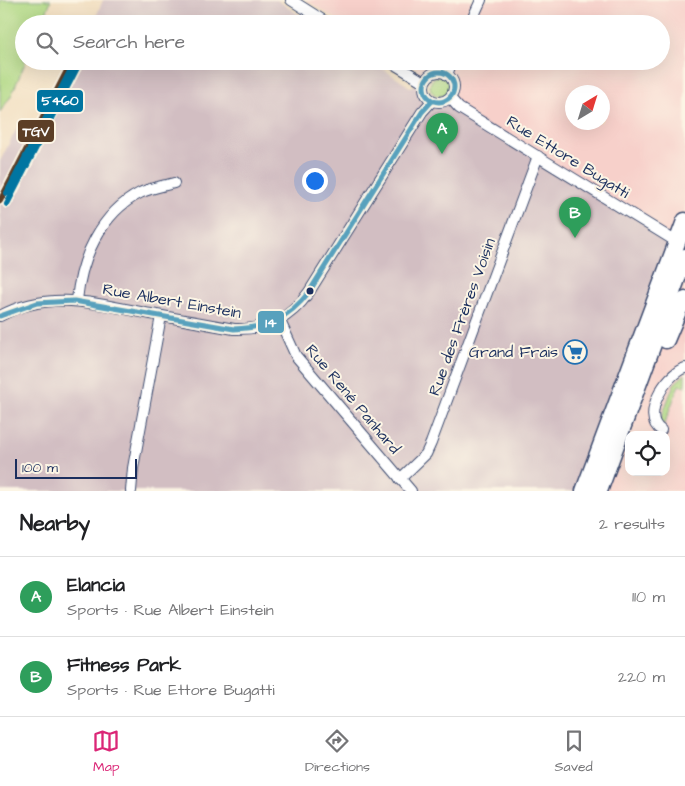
<!DOCTYPE html>
<meta charset="utf-8">
<style>
:root{--surface:#fff;--page:#f2f2f2;--text:#202124;--muted:#757577;--line:#e0e0e0;--accent:#db2777}
body{margin:0;font-family:"Architects Daughter",sans-serif;background:var(--page);color:var(--text)}
.controls{position:absolute;right:15px;bottom:15px;display:grid;overflow:hidden;border-radius:10px;box-shadow:0 5px 20px #0002}
.controls button{width:45px;height:45px;display:grid;place-items:center;padding:0;border:0;border-bottom:1px solid var(--line);background:var(--surface);color:var(--text);font:25px sans-serif}
.compass{position:absolute;left:565px;top:85px;width:45px;height:45px;border-radius:50%;background:var(--surface);box-shadow:0 5px 20px #0002;rotate:38deg}
.scale{position:absolute;left:15px;bottom:12px;width:122px;box-sizing:border-box;padding-left:5px;border:2px solid #1b2f5e;border-top:0;font-size:14px;line-height:18px;white-space:nowrap;color:#1b2f5e;-webkit-text-stroke:4px #fcf5e5;paint-order:stroke}
.you{position:absolute;left:314px;top:180px;width:18px;height:18px;margin:-12px;border:4px solid #fff;border-radius:50%;background:#1a73e8;box-shadow:0 0 0 8px #1a73e833}
.badge{display:grid;place-items:center;width:32px;height:32px;border-radius:50%;background:var(--accent);color:#fff;font-size:16px;font-weight:700}
.pin{position:absolute;translate:-50% -41px;filter:drop-shadow(0 1px 2px #0008)}
.pin::after{content:'';position:absolute;top:26px;width:18px;height:15px;background:inherit;clip-path:polygon(0 0,100% 0,50% 100%)}
.list{margin:0;padding:0;list-style:none}
h2{display:flex;justify-content:space-between;align-items:center;height:65px;margin:0;padding:0 20px;font-size:21px}
h2 small{font-size:16px;font-weight:400;color:var(--muted)}
.list li{display:grid;grid-template-columns:32px 1fr auto;gap:15px;align-items:center;box-sizing:border-box;height:80px;padding:0 20px;border-top:1px solid var(--line)}
.list b{display:block;font-size:19px;white-space:nowrap}
.list p{margin:0;font-size:16px;white-space:nowrap;color:var(--muted)}
.list em{font-size:16px;font-style:normal;color:var(--muted)}
.icon{flex:none;width:28px;height:28px;fill:none;stroke:currentColor;stroke-width:2;stroke-linecap:round;stroke-linejoin:round}
.map{position:relative;flex:none;width:685px;height:491px;overflow:hidden}
.search{position:absolute;background:var(--surface);box-shadow:0 5px 20px #0002;left:15px;right:15px;top:15px;height:55px;display:flex;align-items:center;gap:12px;box-sizing:border-box;padding:0 18px;border-radius:28px;color:var(--muted);font-size:19px}
.sheet{height:225px;background:var(--surface)}
nav{display:flex;justify-content:space-around;align-items:center;box-sizing:border-box;height:70px;border-top:1px solid var(--line);background:var(--surface);font-size:14px;color:var(--muted)}
nav a{display:grid;justify-items:center;gap:2px}
nav .on{color:var(--accent)}
.map>svg:first-child{display:block}
.built{fill:#f7d0ca;fill-rule:evenodd}
.industrial{fill:#d2bec2}
.green{fill:#afd883;stroke:#658470}
.lines{fill:none;stroke-linecap:round;stroke-linejoin:round}
.minor-casing{stroke:#3b496d;stroke-width:12}
.trunk-casing{stroke:#3b496d;stroke-width:19}
.minor{stroke:#fff;stroke-width:10}
.trunk{stroke:#fff;stroke-width:16}
.bus-1-casing{stroke:#fcf5e5;stroke-width:9}
.bus-1{stroke:#58a1bd;stroke-width:5}
.rail-1-casing{stroke:#fcf5e5;stroke-width:10}
.rail-2-casing{stroke:#fcf5e5;stroke-width:10}
.rail-3-casing{stroke:#fcf5e5;stroke-width:10}
.rail-1{stroke:#5c3e26;stroke-width:6}
.rail-2{stroke:#0075a1;stroke-width:6}
.rail-3{stroke:#0075a1;stroke-width:6}
.bus-dot{fill:#1b2f5e;stroke:#fcf5e5;stroke-width:2}
.labels{text-anchor:middle;dominant-baseline:central;stroke-width:4;stroke-linejoin:round;paint-order:stroke}
.street-label{font-size:16px;fill:#1b2f5e;stroke:#fcf5e5}
.poi-label{font-size:16px;fill:#1b2f5e;stroke:#fcf5e5;text-anchor:end}
.line-badge{stroke:#fcf5e5;stroke-width:2}
.badge-label{font-size:14px;text-anchor:middle;font-weight:bold;fill:#fff}
</style>
<div class="map">
<svg width="685" height="491" viewBox="0 0 685 491">
<rect width="100%" height="100%" fill="#fcf5e5"/>
<filter id="ink" filterUnits="userSpaceOnUse"><feTurbulence type="fractalNoise" baseFrequency=".02" numOctaves="2"/><feDisplacementMap in="SourceGraphic" scale="10" xChannelSelector="R" yChannelSelector="G"/><feConvolveMatrix kernelMatrix="1 2 1 2 8 2 1 2 1" color-interpolation-filters="sRGB"/></filter>
<filter id="wash" filterUnits="userSpaceOnUse"><feTurbulence type="fractalNoise" baseFrequency=".0096" numOctaves="4" result="noise"/><feDisplacementMap in="SourceGraphic" scale="20" xChannelSelector="R" yChannelSelector="G"/><feGaussianBlur stdDeviation="1.12" result="paint"/><feColorMatrix in="noise" values="0 0 0 0 0 0 0 0 0 0 0 0 0 0 0 0 0 1.4 0 .05"/><feComposite in="paint" operator="in"/></filter>
<g filter="url(#wash)">
<rect width="100%" height="100%" fill="#f2debf"/>
<path class="built" d="M306,0h379v491h-80l-152,-396 1,-11 -7,-9 -10,-2 -9,4 -4,5 -8,-14 -11,-7h256v-37h-317zM572,92h30v30h-30zM629,435h37v37h-37z"/>
<g class="industrial">
<path d="M103,0h174l36,24h-220z"/>
<path d="M77,61h294l39,26 14,-5v8l6,9 6,3 11,-2 236,146 -102,245h-581v-330l20,-39 22,7z"/>
</g>
<g class="green">
<path d="M0,0h51l-9,24h-18v37h2l-15,35 -11,16z"/>
<circle cx="440" cy="86" r="10"/>
<path d="M685,374v13l-6,-2 -15,40 -4,-4 14,-37z"/>
</g>
</g>
<g filter="url(#ink)">
<g class="lines">
<g class="minor-casing">
<g id="minor">
<path d="M291,0l38,24"/>
<path d="M470,24l11,-24"/>
<path d="M389,61l35,21"/>
<circle cx="439" cy="87" r="15"/>
<path d="M447,75l5,-14"/>
<path d="M451,99l8,9 213,131"/>
<path d="M77,300c4,-42 24,-87 63,-107 10,-5 23,-7 34,-10"/>
<path d="M0,316c50,-27 98,-12 151,-2 27,5 55,10 83,15 34,1 56,-10 75,-37l113,-180 10,-11"/>
<path d="M280,321l16,35 115,135"/>
<path d="M661,430c-21,-13 5,-57 24,-62"/>
<path d="M400,479l26,-25 5,-11 107,-287"/>
<path d="M131,491l2,-23 28,-152"/>
</g>
</g>
<g class="trunk-casing">
<g id="trunk">
<path d="M666,340l13,-31 6,-9"/>
<path d="M584,491l101,-270"/>
<path d="M599,491l86,-234"/>
</g>
</g>
<use href="#minor" class="minor"/>
<use href="#trunk" class="trunk"/>
<g class="bus-1-casing">
<g id="bus-1">
<circle cx="439" cy="87" r="15"/>
<path d="M0,316l37,-13 37,-2 160,28c33,-1 55,-11 75,-37l113,-180 10,-11"/>
</g>
</g>
<use href="#bus-1" class="bus-1"/>
<g class="rail-1-casing">
<path id="rail-1" d="M0,201l72,-140"/>
</g>
<g class="rail-2-casing">
<path id="rail-2" d="M7,204l72,-140"/>
</g>
<g class="rail-3-casing">
<path id="rail-3" d="M7,193l67,-129"/>
</g>
<use href="#rail-1" class="rail-1"/>
<use href="#rail-2" class="rail-2"/>
<use href="#rail-3" class="rail-3"/>
</g>
</g>
<defs>
<g id="supermarket-ring" transform="scale(1.25)"><circle r="9.5" fill="#fcf5e5" stroke="#1f6fb2" stroke-width="1.5"/><path d="M-6-5.5h2.5l.6 2H6L4.5 2H-2.5L-4.4-4H-6ZM-1.5 3.2a1.3 1.3 0 1 0 .1 0ZM3 3.2a1.3 1.3 0 1 0 .1 0Z" fill="#1f6fb2"/></g>
</defs>
<g fill-rule="evenodd">
<use href="#supermarket-ring" x="575" y="352"/>
</g>
<circle class="bus-dot" cx="310" cy="291" r="4.5"/>
<g class="labels">
<g class="street-label">
<text transform="translate(568 157) rotate(32)">Rue Ettore Bugatti</text>
<text transform="translate(172 301) rotate(10)">Rue Albert Einstein</text>
<text transform="translate(462 317) rotate(-70)">Rue des Frères Voisin</text>
<text transform="translate(353 399) rotate(50)">Rue René Panhard</text>
</g>
<g class="poi-label">
<text x="558" y="352">Grand Frais</text>
</g>
</g>
<g class="line-badge">
<rect x="36" y="89" width="48" height="24" rx="5" fill="#0075a1"/>
<rect x="17" y="119" width="38" height="24" rx="5" fill="#5c3e26"/>
<rect x="257" y="310" width="28" height="24" rx="5" fill="#58a1bd"/>
</g>
<g class="badge-label">
<text x="60" y="105">5460</text>
<text x="36" y="136">TGV</text>
<text x="271" y="327">14</text>
</g>
</svg>
<div class="controls">
<button><svg class="icon" aria-label="locate" viewBox="0 0 24 24"><circle cx="12" cy="12" r="6"/><path d="M12 2v4M12 18v4M2 12h4M18 12h4"/></svg></button>
</div>
<svg class="compass" viewBox="-18 -18 36 36"><path d="M0-13l5 13h-10z" fill="#e53935"/><path d="M0 13l5-13h-10z" fill="#757577"/></svg>
<div class="scale">100 m</div>
<div class="you"></div>
<div class="pin badge" style="left:442px;top:154px;background:#2e9e5b">A</div>
<div class="pin badge" style="left:575px;top:238px;background:#2e9e5b">B</div>
<div class="search"><svg class="icon" aria-label="search" viewBox="0 0 24 24"><circle cx="10" cy="10" r="6"/><path d="M15 15l6 6"/></svg>Search here</div>
</div>
<section class="sheet">
<h2>Nearby<small>2 results</small></h2>
<ul class="list">
<li><span class="badge" style="background:#2e9e5b">A</span><div><b>Elancia</b><p>Sports · Rue Albert Einstein</p></div><em>110 m</em></li>
<li><span class="badge" style="background:#2e9e5b">B</span><div><b>Fitness Park</b><p>Sports · Rue Ettore Bugatti</p></div><em>220 m</em></li>
</ul>
</section>
<nav>
<a class="on"><svg class="icon" aria-label="map" viewBox="0 0 24 24"><path d="M3 6l6-2 6 2 6-2v14l-6 2-6-2-6 2zM9 4v14M15 6v14"/></svg>Map</a>
<a><svg class="icon" aria-label="directions" viewBox="0 0 24 24"><path d="M12 3l9 9-9 9-9-9zM9 14v-3h6M13 9l2 2-2 2"/></svg>Directions</a>
<a><svg class="icon" aria-label="saved" viewBox="0 0 24 24"><path d="M7 4h10v16l-5-4-5 4z"/></svg>Saved</a>
</nav>
